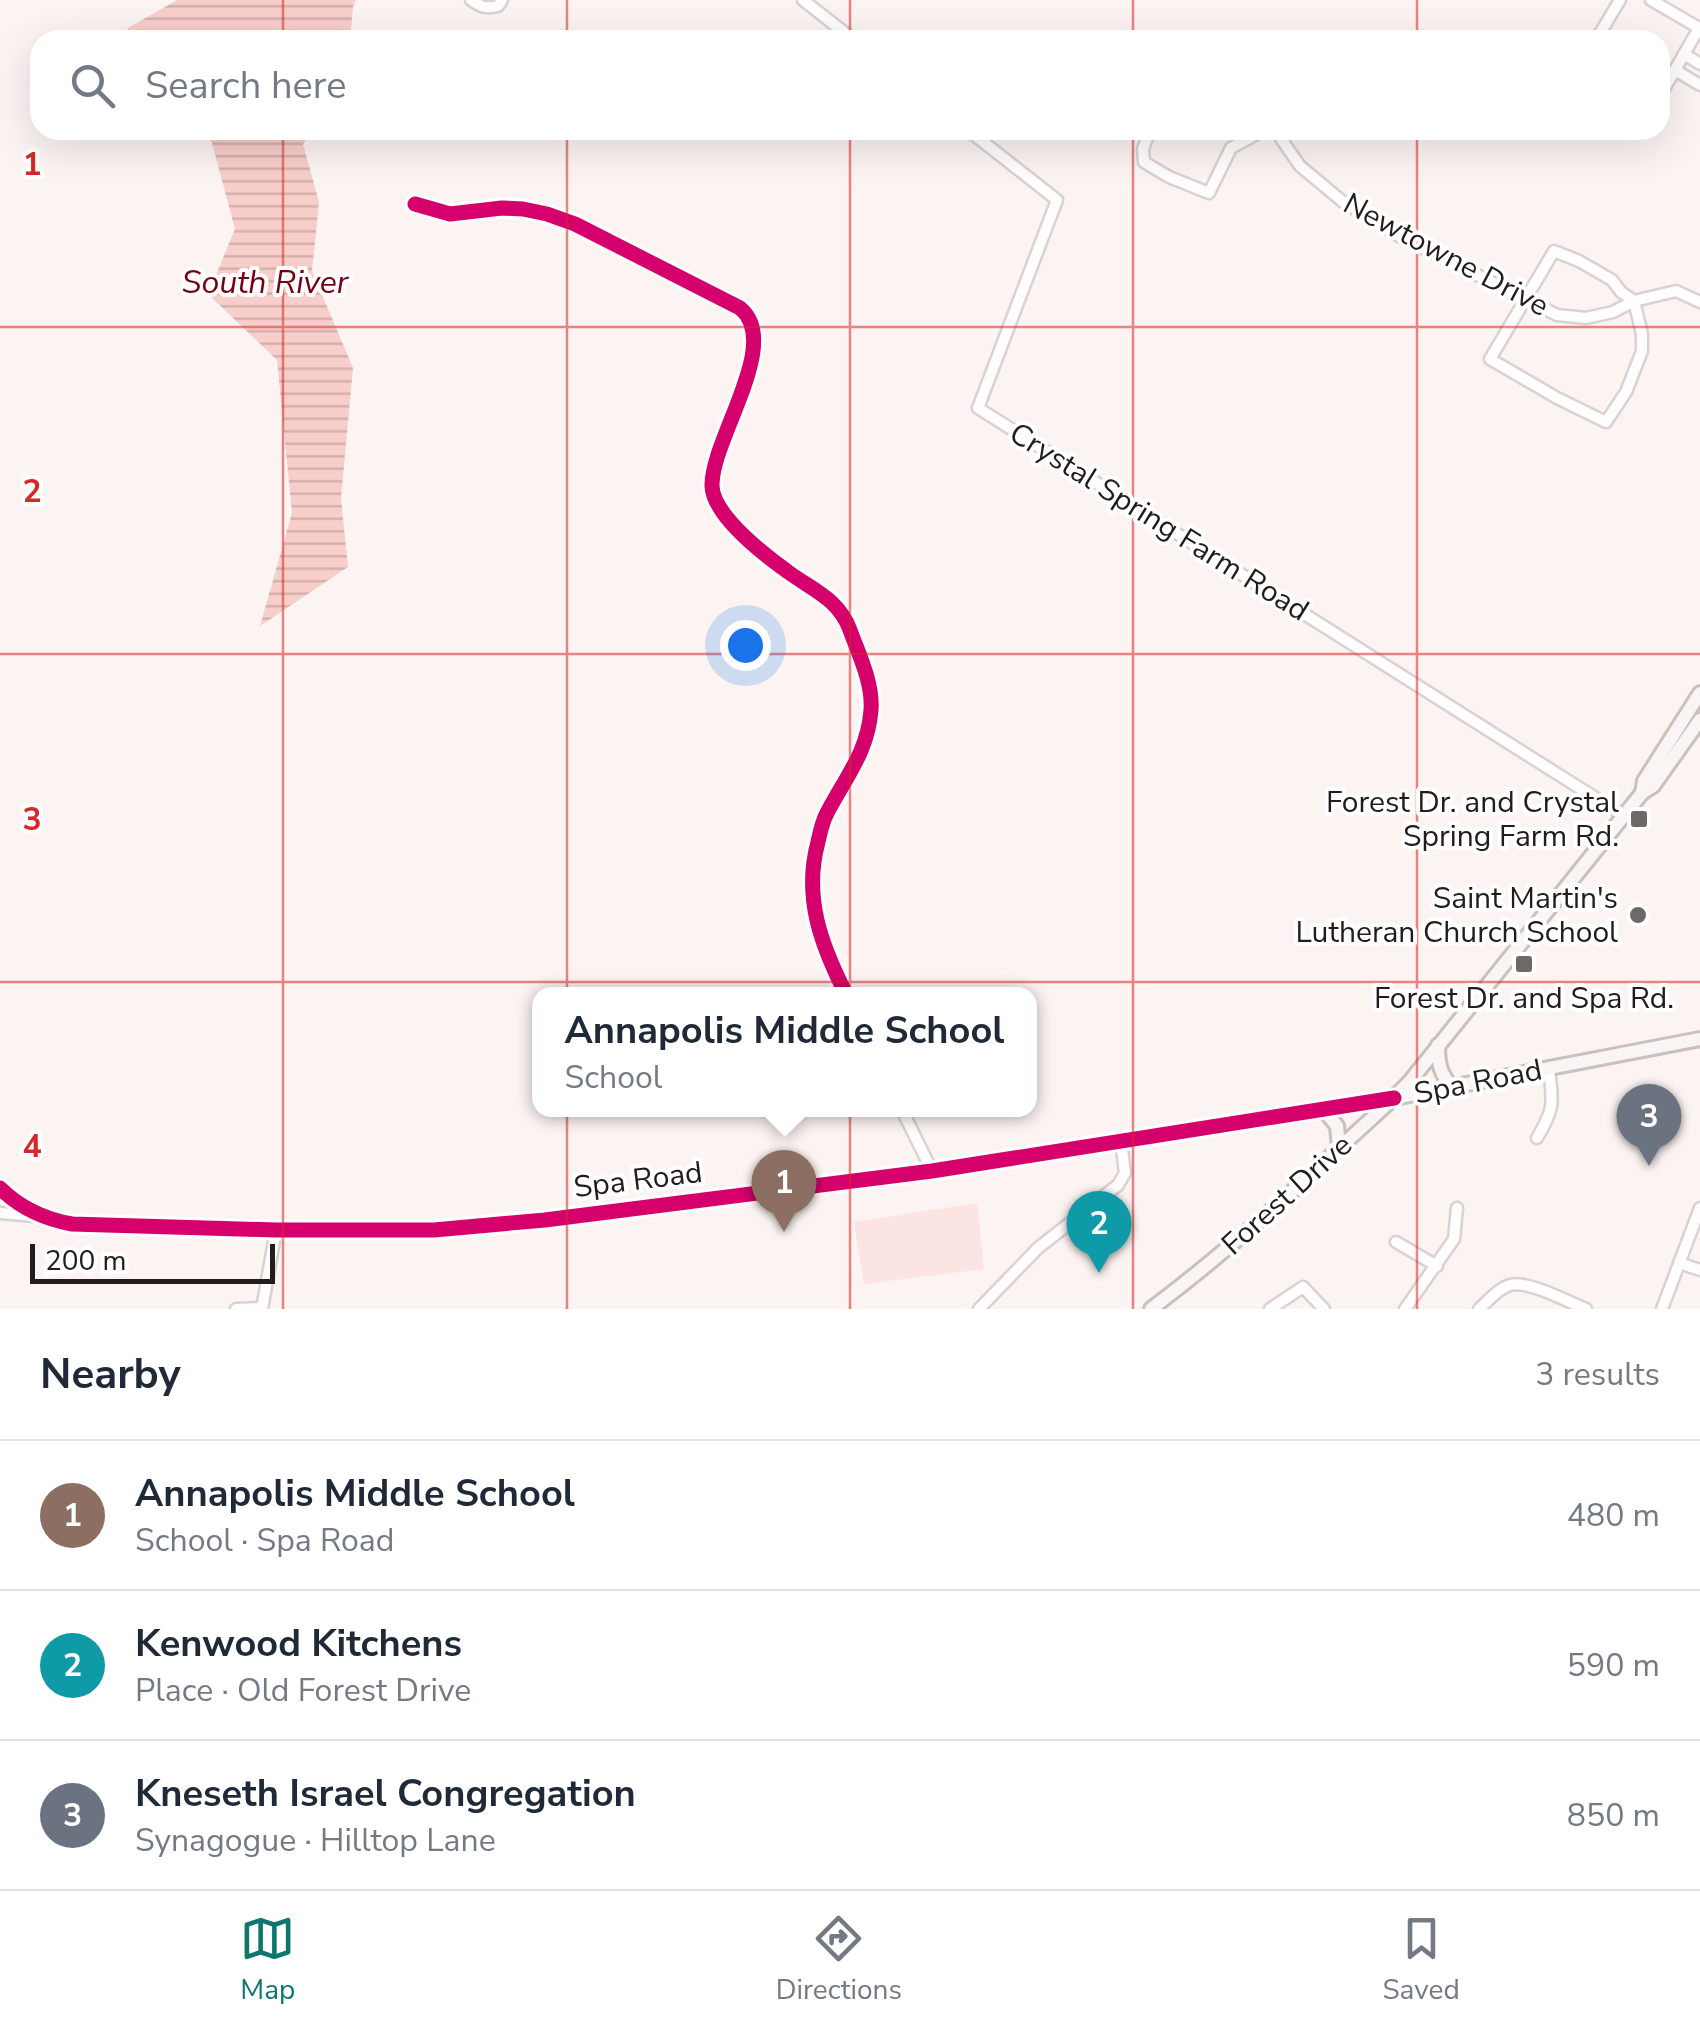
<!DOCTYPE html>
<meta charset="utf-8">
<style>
:root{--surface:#fff;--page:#f2f2f3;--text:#1f2937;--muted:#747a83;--line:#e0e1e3;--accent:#0f766e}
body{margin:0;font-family:"Nunito Sans",sans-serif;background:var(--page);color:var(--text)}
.scale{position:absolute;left:30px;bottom:25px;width:245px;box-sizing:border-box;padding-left:10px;border:5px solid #221c1c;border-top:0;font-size:28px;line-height:35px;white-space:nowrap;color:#221c1c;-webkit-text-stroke:8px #fff;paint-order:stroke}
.you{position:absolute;left:745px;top:645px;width:35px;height:35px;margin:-25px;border:8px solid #fff;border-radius:50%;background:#1a73e8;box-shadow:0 0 0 15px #1a73e833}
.badge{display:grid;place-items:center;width:65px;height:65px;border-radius:50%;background:var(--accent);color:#fff;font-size:32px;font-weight:700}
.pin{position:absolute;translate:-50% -82px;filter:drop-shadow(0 2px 5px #0008)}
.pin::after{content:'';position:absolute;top:52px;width:35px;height:30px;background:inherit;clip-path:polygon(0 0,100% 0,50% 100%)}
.popup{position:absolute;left:532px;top:987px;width:505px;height:130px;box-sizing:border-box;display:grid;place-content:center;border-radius:20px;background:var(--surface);filter:drop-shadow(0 2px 8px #0005);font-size:32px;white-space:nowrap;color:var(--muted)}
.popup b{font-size:38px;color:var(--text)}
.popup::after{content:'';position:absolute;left:50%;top:100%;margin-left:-20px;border:20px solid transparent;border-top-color:var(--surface)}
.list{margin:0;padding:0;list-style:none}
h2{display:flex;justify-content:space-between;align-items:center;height:130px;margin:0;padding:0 40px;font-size:42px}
h2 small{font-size:32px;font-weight:400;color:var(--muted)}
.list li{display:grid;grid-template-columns:65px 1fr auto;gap:30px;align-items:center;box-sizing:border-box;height:150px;padding:0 40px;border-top:2px solid var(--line)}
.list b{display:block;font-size:38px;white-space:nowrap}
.list p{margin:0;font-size:32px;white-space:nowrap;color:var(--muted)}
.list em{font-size:32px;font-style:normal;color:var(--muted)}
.icon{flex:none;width:55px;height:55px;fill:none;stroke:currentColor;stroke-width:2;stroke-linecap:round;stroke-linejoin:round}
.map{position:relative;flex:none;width:1700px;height:1309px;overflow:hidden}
.search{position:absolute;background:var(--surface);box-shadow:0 10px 40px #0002;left:30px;right:30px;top:30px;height:110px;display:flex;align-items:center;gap:25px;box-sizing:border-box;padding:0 35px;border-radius:30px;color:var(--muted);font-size:38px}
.sheet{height:580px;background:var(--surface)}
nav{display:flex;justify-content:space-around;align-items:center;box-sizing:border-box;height:140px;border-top:2px solid var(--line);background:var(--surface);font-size:28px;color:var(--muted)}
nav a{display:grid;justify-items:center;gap:5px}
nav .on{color:var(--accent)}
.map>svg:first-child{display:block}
.pitch{fill:#fce4e2}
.water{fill:url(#water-rules)}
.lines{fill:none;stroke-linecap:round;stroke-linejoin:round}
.minor-casing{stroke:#d9d2d1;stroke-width:15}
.major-casing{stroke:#cac0be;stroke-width:18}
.minor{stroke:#fffdfd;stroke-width:10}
.major{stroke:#f9f5f5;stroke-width:12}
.cycleway-casing{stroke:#fff;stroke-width:21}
.cycleway{stroke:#d6006c;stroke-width:15}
.grid{fill:none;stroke:#d62828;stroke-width:2.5;stroke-opacity:0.55}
.poi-dot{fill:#6e6867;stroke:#fff;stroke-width:4}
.labels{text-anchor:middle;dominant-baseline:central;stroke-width:8;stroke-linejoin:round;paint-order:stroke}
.street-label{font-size:30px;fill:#221c1c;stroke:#fff}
.poi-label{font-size:30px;fill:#221c1c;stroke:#fff;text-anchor:end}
.water-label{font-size:32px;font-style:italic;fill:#750013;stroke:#fff}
.grid-label{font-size:32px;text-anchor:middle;font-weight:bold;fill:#d62828;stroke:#fff;stroke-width:8;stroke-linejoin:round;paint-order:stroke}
</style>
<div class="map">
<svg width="1700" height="1309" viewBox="0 0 1700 1309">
<defs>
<pattern id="water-rules" width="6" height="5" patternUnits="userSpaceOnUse" patternTransform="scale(2.5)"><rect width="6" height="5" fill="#f8ceca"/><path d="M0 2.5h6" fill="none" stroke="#d4b0ad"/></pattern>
</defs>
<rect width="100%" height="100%" fill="#fcf4f2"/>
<path class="pitch" d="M977,1203l7,66 -120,15 -10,-62z"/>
<g class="water">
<path d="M177,0h179l-3,7 -3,33h-227l5,-12z"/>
<path d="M203,130h111l-11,14 16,58 -7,69 41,97 -12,130 7,69 -88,59 32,-113 -15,-153 -69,-66 27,-65 -23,-86z"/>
</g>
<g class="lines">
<g class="minor-casing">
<g id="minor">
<path d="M471,0c10,7 15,9 27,6l4,-6"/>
<path d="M803,0l51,40"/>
<path d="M1651,0l48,28 -39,68"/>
<path d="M1596,40l24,-40"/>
<path d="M1684,54l16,10"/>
<path d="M1675,70l25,15"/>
<path d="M968,130l89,70 -79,208 646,408"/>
<path d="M1150,130l-7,19 1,13 25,15 40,16 22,-45 33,-18"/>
<path d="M1275,130l25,36 42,35 57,35 158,79 29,3 27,-6 21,-11 42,-10 24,11"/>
<path d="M415,204l35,10 52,-6 21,1 24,5 28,10 165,84c43,35 -29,131 -28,178 1,30 55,71 79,88 24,17 48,26 59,56 9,25 23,53 21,80 -3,42 -26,68 -44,103 -5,9 -7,20 -9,29 -15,55 3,103 28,152"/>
<path d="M1554,251l25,10 33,19 9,12 13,9 8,33v17l-16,41 -20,30 -49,-24 -67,-39z"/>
<path d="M902,1110l30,61"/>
<path d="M1537,1138c18,-30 16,-35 12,-69"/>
<path d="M0,1188c20,20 44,31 72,36l204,6h158l111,-10 387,-49 462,-73"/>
<path d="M0,1213l34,3"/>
<path d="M1396,1242l41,24"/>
<path d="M1679,1263l21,7"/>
<path d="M236,1309l26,-1"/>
<path d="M262,1309l14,-79"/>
<path d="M979,1309l59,-61 80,-63 7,-12 -4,-32"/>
<path d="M1270,1309l33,-22 21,22"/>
<path d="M1405,1309l49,-70 3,-31"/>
<path d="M1479,1309c9,-8 20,-21 31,-24 18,-5 58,17 76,24"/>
<path d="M1662,1309l38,-101"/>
</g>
</g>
<g class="major-casing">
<g id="major">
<path d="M1642,793l2,-12 56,-88"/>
<path d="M1438,1045c0,19 2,29 15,43"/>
<path d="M1394,1098l306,-59"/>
<path d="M1324,1110l13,16 2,22"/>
<path d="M1151,1309c66,-50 127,-103 187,-160 25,-23 50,-44 73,-69l231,-287 11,-7 47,-66"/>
</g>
</g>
<use href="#minor" class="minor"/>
<use href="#major" class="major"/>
<g class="cycleway-casing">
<g id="cycleway">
<path d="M415,204l35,10 52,-6 21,1 24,5 28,10 165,84c43,35 -29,131 -28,178 1,30 55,71 79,88 24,17 48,26 59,56 9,25 23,53 21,80 -3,42 -26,68 -44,103 -5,9 -7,20 -9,29 -15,55 3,103 28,152"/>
<path d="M0,1188c20,20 44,31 72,36l204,6h158l111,-10 387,-49 462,-73"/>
</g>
</g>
<use href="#cycleway" class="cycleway"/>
</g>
<path class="grid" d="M283,0v40M567,0v40M850,0v40M1133,0v40M1417,0v40M283,130v1179M567,130v1179M850,130v1179M1133,130v1179M1417,130v1179M0,327h1700M0,654h1700M0,982h1700"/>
<g class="poi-dot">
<rect x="1629" y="809" width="20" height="20" rx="5"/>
<circle cx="1638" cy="915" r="10"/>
<rect x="1514" y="954" width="20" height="20" rx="5"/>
</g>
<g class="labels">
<g class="street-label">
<text transform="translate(1446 255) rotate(28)">Newtowne Drive</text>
<text transform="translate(1159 522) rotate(32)">Crystal Spring Farm Road</text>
<text transform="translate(1478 1082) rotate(-11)">Spa Road</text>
<text transform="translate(638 1180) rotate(-7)">Spa Road</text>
<text transform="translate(1287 1195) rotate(-42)">Forest Drive</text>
</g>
<g class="poi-label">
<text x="1619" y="802">Forest Dr. and Crystal<tspan x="1619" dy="34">Spring Farm Rd.</tspan></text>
<text x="1618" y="898">Saint Martin's<tspan x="1618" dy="34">Lutheran Church School</tspan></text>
<text x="1524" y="998" text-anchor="middle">Forest Dr. and Spa Rd.</text>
</g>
<g class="water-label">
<text x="265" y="282">South River</text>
</g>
</g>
<g class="grid-label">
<text x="32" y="175">1</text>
<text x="32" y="502">2</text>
<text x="32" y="830">3</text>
<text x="32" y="1157">4</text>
</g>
</svg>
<div class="scale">200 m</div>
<div class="you"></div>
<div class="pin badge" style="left:784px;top:1232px;background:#8d6e63">1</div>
<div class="popup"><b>Annapolis Middle School</b>School</div>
<div class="pin badge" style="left:1099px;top:1273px;background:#0f9aa8">2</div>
<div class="pin badge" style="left:1649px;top:1166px;background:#6b7280">3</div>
<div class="search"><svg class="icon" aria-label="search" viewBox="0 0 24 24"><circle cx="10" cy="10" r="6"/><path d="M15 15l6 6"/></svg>Search here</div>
</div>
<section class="sheet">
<h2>Nearby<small>3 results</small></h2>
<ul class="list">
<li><span class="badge" style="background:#8d6e63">1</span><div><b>Annapolis Middle School</b><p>School · Spa Road</p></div><em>480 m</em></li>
<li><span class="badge" style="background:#0f9aa8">2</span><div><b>Kenwood Kitchens</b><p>Place · Old Forest Drive</p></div><em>590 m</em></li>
<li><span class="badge" style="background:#6b7280">3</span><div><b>Kneseth Israel Congregation</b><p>Synagogue · Hilltop Lane</p></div><em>850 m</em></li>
</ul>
</section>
<nav>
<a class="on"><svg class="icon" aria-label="map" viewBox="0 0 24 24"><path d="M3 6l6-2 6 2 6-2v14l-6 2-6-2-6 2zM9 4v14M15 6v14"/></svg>Map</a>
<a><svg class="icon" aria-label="directions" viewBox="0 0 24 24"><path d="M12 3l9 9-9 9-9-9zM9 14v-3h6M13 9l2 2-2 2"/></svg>Directions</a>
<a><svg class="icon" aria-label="saved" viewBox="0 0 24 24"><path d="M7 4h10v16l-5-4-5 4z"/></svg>Saved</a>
</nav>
